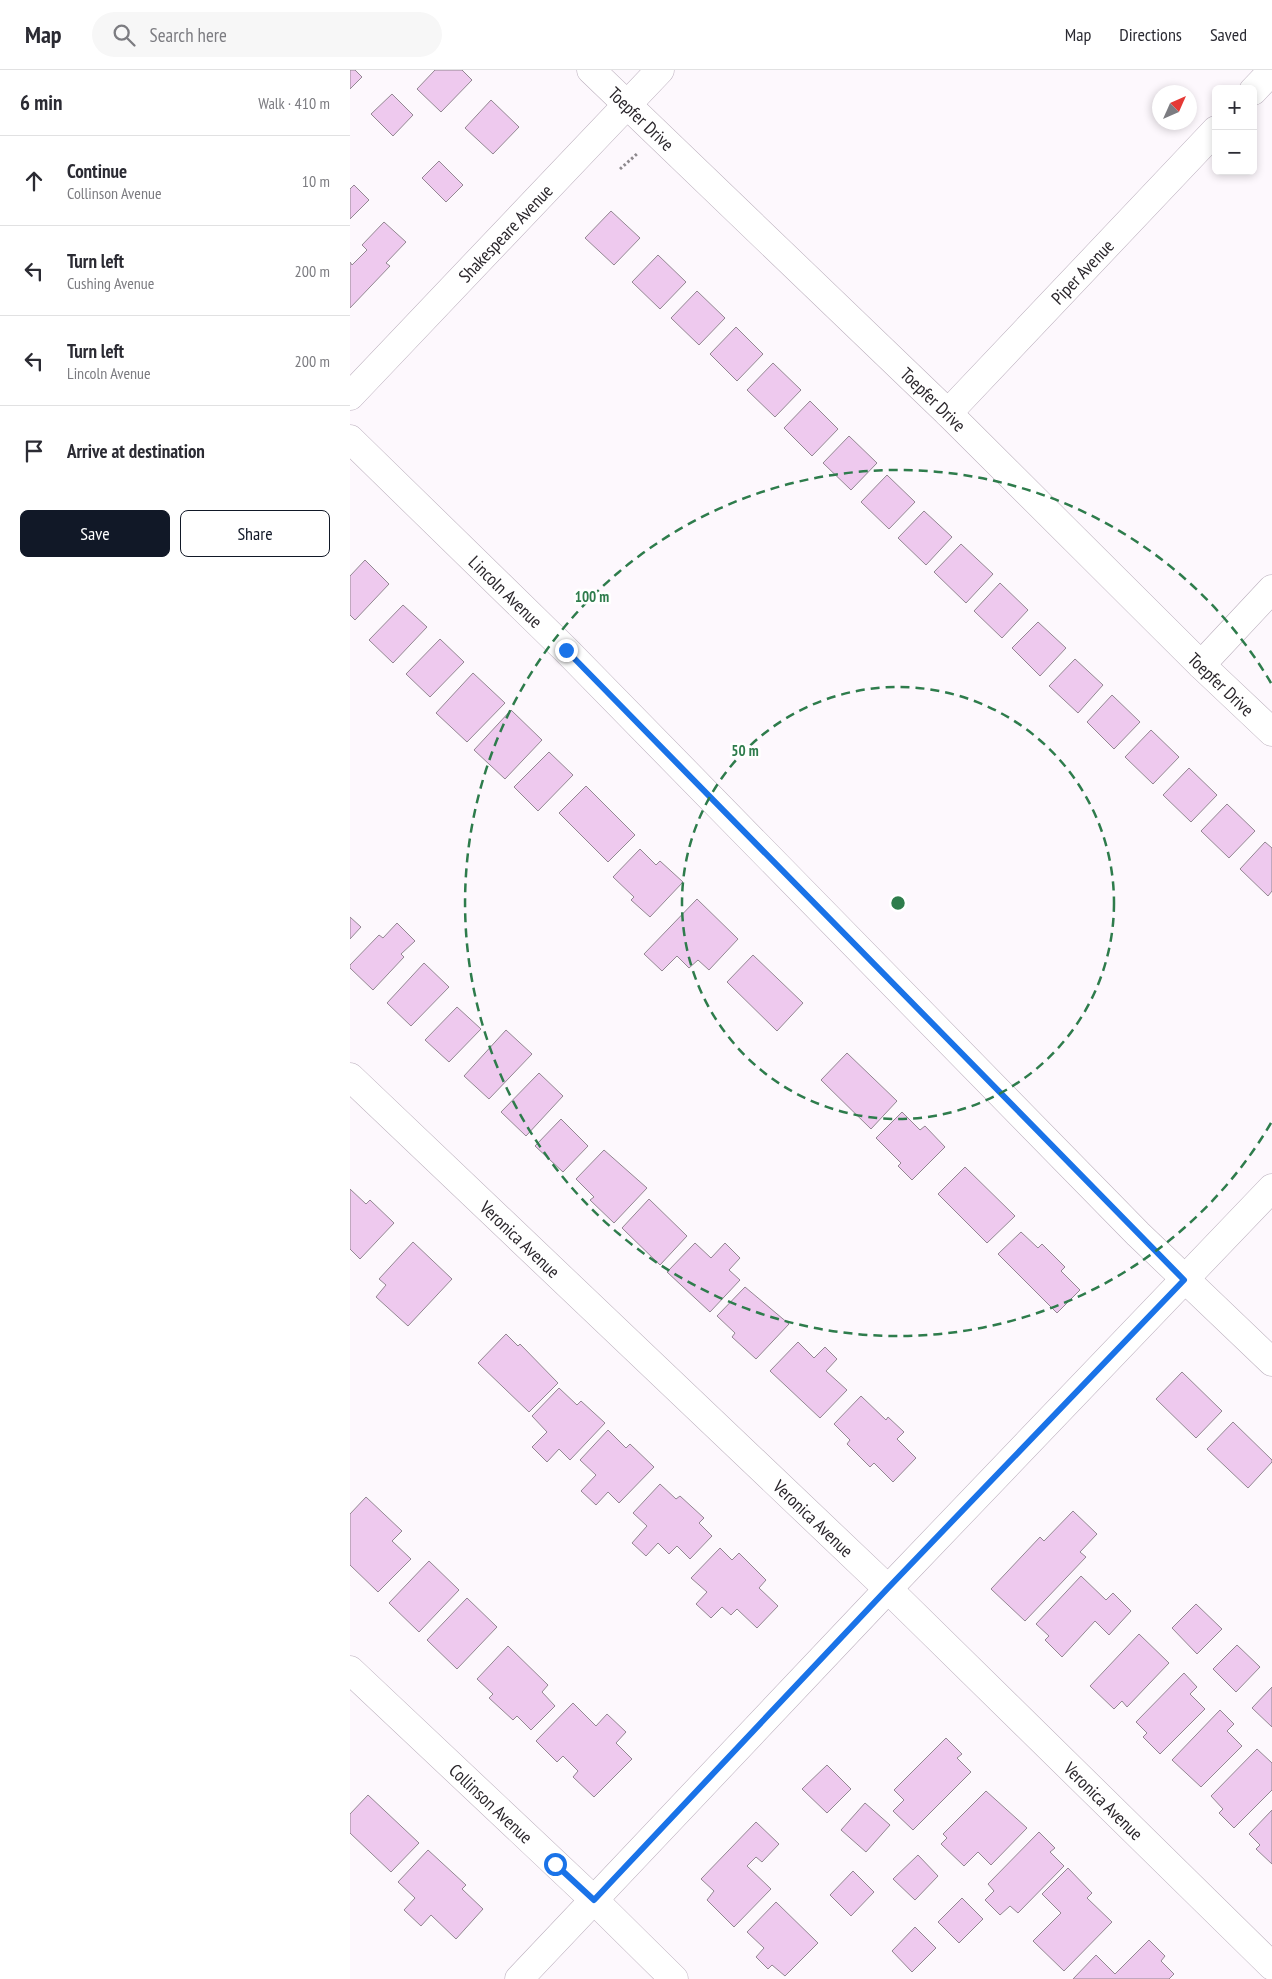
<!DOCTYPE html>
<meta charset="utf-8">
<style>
:root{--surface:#fff;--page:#f7f7f7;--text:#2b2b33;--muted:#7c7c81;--line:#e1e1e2;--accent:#111827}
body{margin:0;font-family:"PT Sans Narrow",sans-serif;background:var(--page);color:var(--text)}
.controls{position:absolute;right:15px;top:15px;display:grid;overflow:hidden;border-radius:8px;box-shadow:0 2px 8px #0003}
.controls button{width:45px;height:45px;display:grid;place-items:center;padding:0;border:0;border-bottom:1px solid var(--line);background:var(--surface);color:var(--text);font:25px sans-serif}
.compass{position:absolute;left:802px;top:15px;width:45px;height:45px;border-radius:50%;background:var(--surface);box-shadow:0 2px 8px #0003;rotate:45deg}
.stop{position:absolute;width:15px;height:15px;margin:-11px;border:4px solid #1a73e8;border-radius:50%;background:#fff}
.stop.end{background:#1a73e8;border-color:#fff;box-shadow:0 1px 5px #0008}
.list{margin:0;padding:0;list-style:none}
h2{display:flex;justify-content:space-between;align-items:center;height:65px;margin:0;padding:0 20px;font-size:21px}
h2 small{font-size:16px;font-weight:400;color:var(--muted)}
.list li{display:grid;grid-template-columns:32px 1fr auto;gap:15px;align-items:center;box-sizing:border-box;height:90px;padding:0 20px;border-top:1px solid var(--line)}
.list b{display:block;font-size:19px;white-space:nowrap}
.list p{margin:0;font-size:16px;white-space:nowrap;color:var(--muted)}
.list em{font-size:16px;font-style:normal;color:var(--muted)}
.actions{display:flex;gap:10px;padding:15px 20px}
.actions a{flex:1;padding:11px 0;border:1px solid var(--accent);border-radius:8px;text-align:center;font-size:18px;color:var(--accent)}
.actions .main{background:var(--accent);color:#fff}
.icon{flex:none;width:28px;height:28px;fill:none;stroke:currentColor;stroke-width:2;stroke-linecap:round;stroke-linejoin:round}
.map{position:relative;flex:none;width:922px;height:1909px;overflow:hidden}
header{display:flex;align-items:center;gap:30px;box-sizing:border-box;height:70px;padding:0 25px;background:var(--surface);border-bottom:1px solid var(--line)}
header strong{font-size:24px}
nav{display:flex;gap:28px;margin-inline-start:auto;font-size:18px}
.search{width:350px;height:45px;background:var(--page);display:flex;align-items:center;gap:12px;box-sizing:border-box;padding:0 18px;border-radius:28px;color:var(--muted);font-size:19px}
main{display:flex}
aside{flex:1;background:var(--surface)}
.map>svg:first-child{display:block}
.building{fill:#eec9ee;stroke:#938792}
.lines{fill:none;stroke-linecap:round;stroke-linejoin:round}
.minor-casing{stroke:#baaebc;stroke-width:29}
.tertiary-casing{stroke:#baaebc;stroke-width:29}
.path{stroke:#8e898e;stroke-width:3;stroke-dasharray:2.5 2.5;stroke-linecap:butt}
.minor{stroke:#fff;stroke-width:28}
.tertiary{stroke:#fff;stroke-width:28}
.route{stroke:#1a73e8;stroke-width:6}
.ring{fill:none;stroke:#2e7c4c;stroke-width:2.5;stroke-dasharray:9 6}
.labels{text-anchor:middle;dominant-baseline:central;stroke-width:5;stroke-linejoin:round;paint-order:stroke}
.street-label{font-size:18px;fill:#2b272c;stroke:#fff}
.centre{fill:#2e7c4c;stroke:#fff;stroke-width:2.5}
.ring-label{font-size:15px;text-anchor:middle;font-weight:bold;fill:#2e7c4c;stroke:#fff;stroke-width:5;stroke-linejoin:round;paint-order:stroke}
</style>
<header>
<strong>Map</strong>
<div class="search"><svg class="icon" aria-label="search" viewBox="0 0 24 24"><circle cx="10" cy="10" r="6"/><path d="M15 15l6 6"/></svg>Search here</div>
<nav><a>Map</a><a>Directions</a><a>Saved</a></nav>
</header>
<main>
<aside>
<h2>6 min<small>Walk · 410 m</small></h2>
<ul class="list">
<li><svg class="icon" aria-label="ahead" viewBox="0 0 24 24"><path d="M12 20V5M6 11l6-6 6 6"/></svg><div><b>Continue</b><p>Collinson Avenue</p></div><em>10 m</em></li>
<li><svg class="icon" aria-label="left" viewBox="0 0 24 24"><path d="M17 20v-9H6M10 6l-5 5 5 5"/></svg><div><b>Turn left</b><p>Cushing Avenue</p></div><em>200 m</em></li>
<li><svg class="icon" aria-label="left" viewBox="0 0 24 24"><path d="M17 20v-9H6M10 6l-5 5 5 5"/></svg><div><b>Turn left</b><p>Lincoln Avenue</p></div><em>200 m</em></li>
<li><svg class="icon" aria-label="arrive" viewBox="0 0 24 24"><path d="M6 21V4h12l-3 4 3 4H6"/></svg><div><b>Arrive at destination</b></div></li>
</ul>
<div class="actions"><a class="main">Save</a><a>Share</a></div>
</aside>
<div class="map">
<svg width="922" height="1909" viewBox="0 0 922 1909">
<rect width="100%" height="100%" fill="#fdf8fd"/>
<g class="building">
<path d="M0,0h5l7,7 -12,12z"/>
<path d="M85,0h27l10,10 -31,32 -24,-23z"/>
<path d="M42,24l21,21 -20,21 -22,-22z"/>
<path d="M141,30l28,27 -26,27 -28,-26z"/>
<path d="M89,91l24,24 -17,17 -24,-24z"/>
<path d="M4,115l15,15 -19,19v-30z"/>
<path d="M261,141l29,27 -26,27 -29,-27z"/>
<path d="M34,152l22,20 -20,21 4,3 -40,42v-46l2,3 15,-15 -5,-5z"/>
<path d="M308,185l28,27 -26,27 -28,-27z"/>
<path d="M347,221l28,27 -26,27 -28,-27z"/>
<path d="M386,257l27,27 -26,27 -27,-27z"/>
<path d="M423,293l28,27 -26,27 -28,-27z"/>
<path d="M460,331l28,28 -26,27 -28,-28z"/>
<path d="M499,366l28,27 -26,27 -28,-27z"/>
<path d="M537,405l28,27 -26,27 -28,-27z"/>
<path d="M574,441l28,26 -26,28 -28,-27z"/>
<path d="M611,474l32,30 -27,29 -32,-31z"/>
<path d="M15,490l24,24 -34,36 -5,-5v-39z"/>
<path d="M650,513l28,27 -26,28 -28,-27z"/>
<path d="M53,535l24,22 -34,36 -24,-23z"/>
<path d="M688,552l28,26 -26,28 -28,-28z"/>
<path d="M90,569l24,23 -34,35 -24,-23z"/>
<path d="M725,589l28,26 -25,28 -29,-27z"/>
<path d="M123,603l32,30 -38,39 -31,-29z"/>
<path d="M762,625l28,27 -26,27 -27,-27z"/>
<path d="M161,640l31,30 -37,39 -31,-29z"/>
<path d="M801,660l28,27 -26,27 -28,-27z"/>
<path d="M199,682l24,23 -35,36 -24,-24z"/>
<path d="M839,698l28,27 -26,27 -28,-27z"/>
<path d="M236,716l49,49 -27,27 -49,-49z"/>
<path d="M877,734l28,27 -26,27 -28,-27z"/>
<path d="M915,772l7,6v43l-4,5 -28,-27z"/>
<path d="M290,779l16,16 4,-4 23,21 -33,35 -19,-17 3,-3 -21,-20z"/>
<path d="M347,829l41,40 -29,31 -11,-10 -9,8 -12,-12 -15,15 -18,-17z"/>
<path d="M0,847l11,10 -11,12z"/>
<path d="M47,853l18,18 -14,13 3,3 -31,33 -23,-22v-3l29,-30 4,3z"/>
<path d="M403,885l50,48 -26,28 -50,-49z"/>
<path d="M74,893l25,24 -38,39 -24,-23z"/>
<path d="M107,937l24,22 -32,33 -24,-22z"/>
<path d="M156,960l26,24 -43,45 -25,-23z"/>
<path d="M497,983l50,48 -26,28 -50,-49z"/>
<path d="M189,1003l24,23 -37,40 -25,-24z"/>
<path d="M552,1042l18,18 5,-4 20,21 -33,33 -14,-14 3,-3 -25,-25z"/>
<path d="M211,1049l27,27 -25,26 -28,-26z"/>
<path d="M254,1080l43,38 -33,35 -24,-23 4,-3 -18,-18z"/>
<path d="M615,1097l50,49 -28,27 -49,-49z"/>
<path d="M0,1119l16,15 4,-4 24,23 -34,36 -10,-10z"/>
<path d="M299,1129l38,37 -27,29 -38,-37z"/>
<path d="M671,1162l17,16 4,-4 23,23 -4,4 19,19 -23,23 -59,-59z"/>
<path d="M63,1172l39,37 -44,47 -32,-29 10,-12 -7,-6z"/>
<path d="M345,1173l16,15 14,-15 15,15 -11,12 11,10 -30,32 -43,-40z"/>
<path d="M395,1217l44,37 -33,35 -24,-22 3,-4 -18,-17z"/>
<path d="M156,1264l12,12 2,-2 38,39 -29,29 -51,-49z"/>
<path d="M448,1272l16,16 11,-11 12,12 -11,12 21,19 -27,28 -50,-47z"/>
<path d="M832,1302l40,39 -26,27 -40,-39z"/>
<path d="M209,1318l18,17 4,-4 24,22 -35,37 -11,-11 -12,13 -15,-15 15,-15 -15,-16z"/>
<path d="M511,1326l25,24 2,-3 16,15 -7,7 19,19 -23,24 -19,-19 -4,4 -23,-23 3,-4 -16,-16z"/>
<path d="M883,1352l39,38v2l-24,26 -41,-39z"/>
<path d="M258,1360l18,18 4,-4 24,23 -35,36 -11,-11 -12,13 -15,-14 15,-16 -16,-15z"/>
<path d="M310,1414l16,15 4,-3 24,22 -5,5 13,13 -22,23 -13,-13 -8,8 -11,-11 -12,13 -14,-13 15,-17 -14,-13z"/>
<path d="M16,1427l36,34 -10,10 19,18 -33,33 -28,-27v-51z"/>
<path d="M723,1441l24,23 -17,18 6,5 -61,64 -34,-32 49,-52 4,4z"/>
<path d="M370,1478l12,12 7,-7 27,27 -7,8 19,18 -21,22 -20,-19 -6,6 -9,-8 -11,11 -15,-14 11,-12 -16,-14z"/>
<path d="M79,1491l30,29 -40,42 -30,-29z"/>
<path d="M731,1506l25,24 7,-7 18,18 -22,24 -14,-14 -33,36 -17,-17 4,-4 -13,-12z"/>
<path d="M117,1528l30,29 -40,42 -30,-29z"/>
<path d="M846,1534l26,25 -25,25 -25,-26z"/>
<path d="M789,1564l30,29 -42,44 -5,-6 -8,8 -24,-23z"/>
<path d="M887,1575l23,22 -24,25 -23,-23z"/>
<path d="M158,1576l40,39 -6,7 13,14 -24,24 -14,-14 -4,4 -24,-22 4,-4 -16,-15z"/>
<path d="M834,1603l13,14 -7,7 15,15 -45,45 -17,-17 4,-4 -11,-11z"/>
<path d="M922,1617v40l-20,-19z"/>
<path d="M223,1633l23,23 11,-12 19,18 -10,11 16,16 -38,38 -21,-20 5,-6 -15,-15 -6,6 -21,-21z"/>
<path d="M870,1640l14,14 -7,7 15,15 -41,41 -29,-27z"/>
<path d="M596,1668l16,16 -5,4 14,14 -58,58 -20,-19 11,-11 -10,-10z"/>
<path d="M907,1679l15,14v27l-38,38 -15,-15 4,-4 -12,-13z"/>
<path d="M477,1695l24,24 -24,24 -25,-24z"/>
<path d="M636,1721l41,37 -36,37 -13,-13 -14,14 -23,-22 6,-6 -4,-4z"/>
<path d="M18,1725l51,48 -28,29 -41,-39v-19z"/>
<path d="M515,1733l25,22 -24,27 -25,-22z"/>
<path d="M922,1740v54l-16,-15 4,-4 -11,-11z"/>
<path d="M406,1752l23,22 -17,18 -6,-5 -9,9 24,23 -37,38 -27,-27 7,-9 -13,-12z"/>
<path d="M689,1762l16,16 -5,4 14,14 -46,47 -8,-7 -10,9 -15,-15 9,-9 -6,-7z"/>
<path d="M78,1780l38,35 -4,4 21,20 -27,30 -25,-24 -10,11 -17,-16 11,-12 -17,-16z"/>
<path d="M568,1785l20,21 -23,24 -22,-21z"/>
<path d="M718,1798l24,25 -5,5 25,24 -48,49 -31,-30 28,-28 -19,-19z"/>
<path d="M503,1801l21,21 -23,24 -21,-21z"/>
<path d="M612,1828l21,21 -24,24 -21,-21z"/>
<path d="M426,1832l42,41 -33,33 -13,-11 -4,4 -12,-12 8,-9 -17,-16z"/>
<path d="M565,1857l21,21 -24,24 -20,-21z"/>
<path d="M799,1870l16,16 -4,5 13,13 -5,5h-96l23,-24 19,19z"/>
</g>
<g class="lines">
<g class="minor-casing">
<g id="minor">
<path d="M903,21l19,-20"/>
<path id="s1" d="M0,326l310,-326"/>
<path id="s2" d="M598,343l268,-283"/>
<path id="s3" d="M0,369l216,211 572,584 134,128"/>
<path d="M851,595l71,-76"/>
<path id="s4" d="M0,1007l538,512 384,377"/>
<path id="s5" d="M0,1600l244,230 80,79"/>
<path d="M169,1909l369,-390 384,-401"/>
</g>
</g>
<g class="tertiary-casing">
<g id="tertiary">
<path id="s6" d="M241,0l357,343 253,252 71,67"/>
</g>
</g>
<path class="path" d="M270,99l18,-16"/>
<use href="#minor" class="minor"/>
<use href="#tertiary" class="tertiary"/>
</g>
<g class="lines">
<path class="route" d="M205,1794l39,36 294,-312 296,-308 -618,-630"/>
</g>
<g class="ring">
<circle cx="548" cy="833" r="216"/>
<path d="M921 1053A433 433 0 1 1 921 613"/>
</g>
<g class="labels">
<g class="street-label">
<text stroke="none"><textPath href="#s6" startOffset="70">Toepfer Drive</textPath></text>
<text stroke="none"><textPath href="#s1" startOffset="225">Shakespeare Avenue</textPath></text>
<text stroke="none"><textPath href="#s2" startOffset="195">Piper Avenue</textPath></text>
<text stroke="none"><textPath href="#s6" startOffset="475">Toepfer Drive</textPath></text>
<text stroke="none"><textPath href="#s3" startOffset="218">Lincoln Avenue</textPath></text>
<text stroke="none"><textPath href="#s6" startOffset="880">Toepfer Drive</textPath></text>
<text stroke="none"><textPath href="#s4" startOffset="235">Veronica Avenue</textPath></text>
<text stroke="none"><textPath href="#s4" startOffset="640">Veronica Avenue</textPath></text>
<text stroke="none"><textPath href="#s4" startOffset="1045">Veronica Avenue</textPath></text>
<text stroke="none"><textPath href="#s5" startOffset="194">Collinson Avenue</textPath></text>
</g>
</g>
<circle cx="548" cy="833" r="8" class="centre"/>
<g class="ring-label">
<text x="242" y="532">100 m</text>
<text x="395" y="686">50 m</text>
</g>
</svg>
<div class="controls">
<button>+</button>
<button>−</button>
</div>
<svg class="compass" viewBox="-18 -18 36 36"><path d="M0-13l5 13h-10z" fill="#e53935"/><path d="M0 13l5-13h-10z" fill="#7c7c81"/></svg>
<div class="stop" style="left:205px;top:1794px"></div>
<div class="stop end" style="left:216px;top:580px"></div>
</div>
</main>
